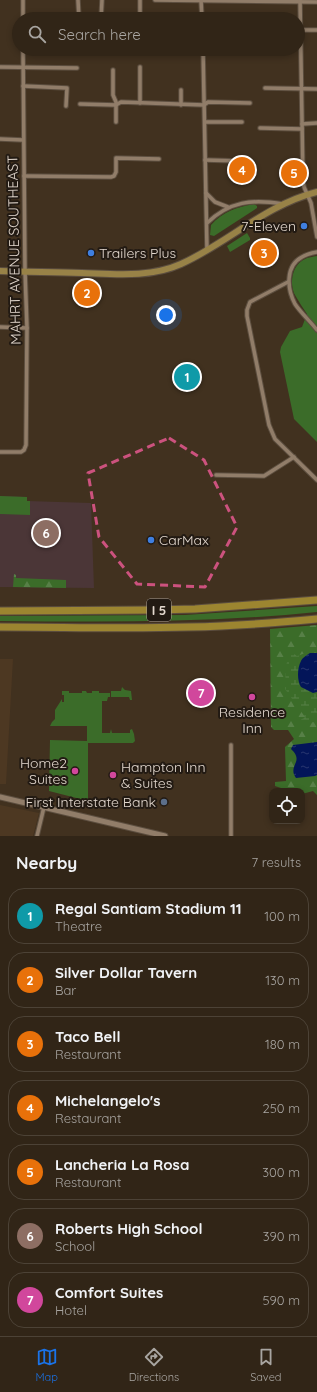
<!DOCTYPE html>
<style>
:root{--surface:#312517;--page:#392d20;--text:#f1f3f6;--muted:#a8a5a1;--line:#4c4236;--accent:#1a73e8}
body{margin:0;font-family:Quicksand,sans-serif;background:var(--page);color:var(--text)}
.controls{position:absolute;right:12px;bottom:12px;display:grid;overflow:hidden;border-radius:8px;box-shadow:0 2px 6px #0003}
.controls button{width:36px;height:36px;display:grid;place-items:center;padding:0;border:0;border-bottom:1px solid var(--line);background:var(--surface);color:var(--text);font:20px sans-serif}
.you{position:absolute;left:166px;top:315px;width:14px;height:14px;margin:-10px;border:3px solid #fff;border-radius:50%;background:#1a73e8;box-shadow:0 0 0 6px #1a73e833}
.badge{display:grid;place-items:center;width:26px;height:26px;border-radius:50%;background:var(--accent);color:#fff;font-size:13px;font-weight:700}
.pin{position:absolute;translate:-50% -50%;border:2px solid #fff;box-shadow:0 1px 4px #0006}
.list{margin:0;padding:0;list-style:none}
h2{display:flex;justify-content:space-between;align-items:center;height:52px;margin:0;padding:0 16px;font-size:17px}
h2 small{font-size:13px;font-weight:400;color:var(--muted)}
.list li{display:grid;grid-template-columns:26px 1fr auto;gap:12px;align-items:center;box-sizing:border-box;height:56px;margin:0 8px 8px;padding:0 8px;border:1px solid var(--line);border-radius:16px}
.list b{display:block;font-size:15px;white-space:nowrap}
.list p{margin:0;font-size:13px;white-space:nowrap;color:var(--muted)}
.list em{font-size:13px;font-style:normal;color:var(--muted)}
.icon{flex:none;width:22px;height:22px;fill:none;stroke:currentColor;stroke-width:2;stroke-linecap:round;stroke-linejoin:round}
.map{position:relative;flex:none;width:317px;height:836px;overflow:hidden}
.search{position:absolute;background:var(--surface);box-shadow:0 2px 6px #0003;left:12px;right:12px;top:12px;height:44px;display:flex;align-items:center;gap:10px;box-sizing:border-box;padding:0 14px;border-radius:22px;color:var(--muted);font-size:15px}
.sheet{height:500px;background:var(--surface)}
nav{display:flex;justify-content:space-around;align-items:center;box-sizing:border-box;height:56px;border-top:1px solid var(--line);background:var(--surface);font-size:11px;color:var(--muted)}
nav a{display:grid;justify-items:center;gap:2px}
nav .on{color:var(--accent)}
.map>svg:first-child{display:block}
.built{fill:#4d3822}
.education{fill:#4b3637}
.grass{fill:#3b6c29}
.forest{fill:url(#forest-firs)}
.wetland{fill:url(#wetland-marsh)}
.water{fill:url(#water-ripples)}
.lines{fill:none;stroke-linecap:round;stroke-linejoin:round}
.minor-casing{stroke:#5c4e3f;stroke-width:5.5}
.secondary-casing{stroke:#5c4e3f;stroke-width:7}
.primary-casing{stroke:#5c4e3f;stroke-width:8}
.motorway-casing{stroke:#5c4e3f;stroke-width:9}
.minor{stroke:#917d69;stroke-width:3.5}
.secondary{stroke:#917d69;stroke-width:5}
.primary{stroke:#988247;stroke-width:6}
.motorway{stroke:#9c8530;stroke-width:7}
.marked{fill:none;stroke:#cc527e;stroke-width:3;stroke-dasharray:8 5;stroke-linejoin:round}
.shop-dot{fill:#3f7fe0;stroke:#221a13;stroke-width:1.5}
.hotel-dot{fill:#d1479c;stroke:#221a13;stroke-width:1.5}
.service-dot{fill:#5c6f8a;stroke:#221a13;stroke-width:1.5}
.labels{text-anchor:middle;dominant-baseline:central;stroke-width:4;stroke-linejoin:round;paint-order:stroke}
.shield{fill:#221a13;stroke:#a99f96;stroke-width:1}
.shield-label{font-size:13px;font-weight:bold;fill:#e3d8ce}
.poi-label{font-size:14px;fill:#e3d8ce;stroke:#221a13;text-anchor:end}
.street-label{font-size:14px;fill:#e3d8ce;stroke:#221a13}
</style>
<div class="map">
<svg width="317" height="836" viewBox="0 0 317 836">
<defs>
<pattern id="forest-firs" width="22" height="20" patternUnits="userSpaceOnUse"><rect width="22" height="20" fill="#3b6c29"/><path d="M5 1l3.5 6h-7zM16 11l3.5 6h-7z" fill="#578047"/></pattern>
<pattern id="wetland-marsh" width="20" height="14" patternUnits="userSpaceOnUse"><rect width="20" height="14" fill="#3b6c29"/><path d="M1 5h8M5 5V1M11 12h8M15 12V8" fill="none" stroke="#578047"/></pattern>
<pattern id="water-ripples" width="26" height="14" patternUnits="userSpaceOnUse"><rect width="26" height="14" fill="#031559"/><path d="M2 4q2-2 4 0t4 0M15 11q2-2 4 0t4 0" fill="none" stroke="#283670"/></pattern>
</defs>
<rect width="100%" height="100%" fill="#41311f"/>
<g class="built">
<path d="M0,659h13l-7,125h-6z"/>
<path d="M0,805l39,8 -6,23h-33z"/>
</g>
<path class="education" d="M0,496l27,1v4l64,2 3,85 -94,-1z"/>
<g class="grass">
<path d="M254,204l3,2v2l-43,28 -4,-1 1,-10c11,-13 26,-18 43,-21z"/>
<path d="M247,233l3,5v2l-20,12 -3,-6z"/>
<path d="M317,256v186l-23,-23 -14,-67 1,-5 9,-16 12,-4 5,-13c-4,-6 -8,-12 -12,-19 -6,-12 -3,-30 10,-36 3,-2 8,-2 12,-3z"/>
<path d="M0,496l27,1v4h3v14l-30,-1z"/>
<path d="M317,606v6c-105,11 -211,10 -317,9v-5l185,-1z"/>
<path d="M122,687l3,3 6,1 1,9h-2l-1,-3h-18v-6h10z"/>
<path d="M62,691h7v2h13v-2h4l1,2h5v-2h7v2h11v4h-2l-1,4h-5v32h8l1,-4 1,4h18v-3l2,-1 2,5 1,7 -2,2h-45v58l-39,-10 1,-51 37,1v-15h-37l2,-4 3,-3v-9l7,-11v3h2v-7h-2z"/>
</g>
<g class="forest">
<path d="M14,574l2,1v3l50,2v8l-53,-1z"/>
<path d="M317,625v170l-4,-4 -11,3v-3h-12l-15,-5v-4l11,-1 -1,-34 9,-8 -6,-9h-14l-3,-3 -1,-98z"/>
</g>
<path class="wetland" d="M317,649v73l-21,1 9,-6 -20,-28 1,-23 4,-15 7,5z"/>
<g class="water">
<path d="M310,653h7v39l-4,1 -12,-6c-4,-6 -4,-19 0,-26 1,-3 6,-6 9,-8z"/>
<path d="M317,742v33l-2,1 -19,2c-9,-13 9,-16 -5,-29l2,-4z"/>
</g>
<g class="lines">
<g class="minor-casing">
<g id="minor">
<path d="M23,0v19"/>
<path d="M78,0l1,19"/>
<path d="M140,0v19"/>
<path d="M155,0l162,2"/>
<path d="M201,0l1,19"/>
<path d="M300,0l3,181 1,6 7,16 6,34"/>
<path d="M101,19l1,-19"/>
<path d="M301,30h16"/>
<path d="M203,49l4,201"/>
<path d="M0,67l77,1"/>
<path d="M140,67v36"/>
<path d="M113,70v25l3,7v20"/>
<path d="M23,86l44,2 -1,18"/>
<path d="M265,88l52,1"/>
<path d="M80,104l36,1 5,-3 83,3 4,-3 42,1"/>
<path d="M181,105v-15"/>
<path d="M205,122h37"/>
<path d="M302,124l15,-1"/>
<path d="M260,128l42,1"/>
<path d="M0,139l23,1"/>
<path d="M205,160l36,1"/>
<path d="M24,176l87,1 3,-1 2,-4v-14l43,1"/>
<path d="M206,193l9,9 13,5"/>
<path d="M207,223c23,-22 45,-24 76,-19"/>
<path d="M317,252c-5,1 -10,2 -15,5 -17,9 -15,32 -7,47 6,9 15,17 22,26"/>
<path d="M288,282l-38,20 -3,8v6l22,109 6,14 42,41"/>
<path d="M0,327l27,1"/>
<path d="M0,452h21l3,-2 2,-5 1,-117 -2,-57 -2,-222"/>
<path d="M216,475l48,1 30,-19"/>
<path d="M231,745v91"/>
<path d="M37,836l7,-29"/>
</g>
</g>
<g class="secondary-casing">
<path id="secondary" d="M0,797l165,39"/>
</g>
<g class="primary-casing">
<path id="primary" d="M0,271c27,1 55,1 82,2 32,1 68,5 99,-9 47,-21 84,-59 136,-72"/>
</g>
<g class="motorway-casing">
<g id="motorway">
<path d="M0,611l153,-1 42,-1 122,-9"/>
<path d="M0,627c63,0 126,2 189,0 43,-1 85,-4 128,-8"/>
</g>
</g>
<use href="#minor" class="minor"/>
<use href="#secondary" class="secondary"/>
<use href="#primary" class="primary"/>
<use href="#motorway" class="motorway"/>
</g>
<path class="marked" d="M169,438l35,22 33,67 -32,60 -68,-3 -38,-47 -11,-64z"/>
<g class="shop-dot">
<circle cx="304" cy="226" r="4"/>
<circle cx="91" cy="253" r="4"/>
<circle cx="151" cy="540" r="4"/>
</g>
<g class="hotel-dot">
<circle cx="252" cy="697" r="4"/>
<circle cx="75" cy="771" r="4"/>
<circle cx="113" cy="775" r="4"/>
</g>
<circle class="service-dot" cx="164" cy="802" r="4"/>
<g class="labels">
<rect class="shield" x="147" y="599" width="24" height="22" rx="3"/>
<g class="shield-label">
<text x="159" y="610">I 5</text>
</g>
<g class="poi-label">
<text x="296" y="226">7-Eleven</text>
<text x="99" y="253" text-anchor="start">Trailers Plus</text>
<text x="159" y="540" text-anchor="start">CarMax</text>
<text x="252" y="712" text-anchor="middle">Residence<tspan x="252" dy="16">Inn</tspan></text>
<text x="67" y="763">Home2<tspan x="67" dy="16">Suites</tspan></text>
<text x="121" y="767" text-anchor="start">Hampton Inn<tspan x="121" dy="16">&amp; Suites</tspan></text>
<text x="156" y="802">First Interstate Bank</text>
</g>
<g class="street-label">
<text transform="translate(14 250) rotate(-91)">MAHRT AVENUE SOUTHEAST</text>
</g>
</g>
</svg>
<div class="controls">
<button><svg class="icon" aria-label="locate" viewBox="0 0 24 24"><circle cx="12" cy="12" r="6"/><path d="M12 2v4M12 18v4M2 12h4M18 12h4"/></svg></button>
</div>
<div class="you"></div>
<div class="pin badge" style="left:187px;top:377px;background:#0f9aa8">1</div>
<div class="pin badge" style="left:87px;top:293px;background:#e8710a">2</div>
<div class="pin badge" style="left:264px;top:253px;background:#e8710a">3</div>
<div class="pin badge" style="left:242px;top:170px;background:#e8710a">4</div>
<div class="pin badge" style="left:294px;top:173px;background:#e8710a">5</div>
<div class="pin badge" style="left:46px;top:533px;background:#8d6e63">6</div>
<div class="pin badge" style="left:201px;top:693px;background:#d1479c">7</div>
<div class="search"><svg class="icon" aria-label="search" viewBox="0 0 24 24"><circle cx="10" cy="10" r="6"/><path d="M15 15l6 6"/></svg>Search here</div>
</div>
<section class="sheet">
<h2>Nearby<small>7 results</small></h2>
<ul class="list">
<li><span class="badge" style="background:#0f9aa8">1</span><div><b>Regal Santiam Stadium 11</b><p>Theatre</p></div><em>100 m</em></li>
<li><span class="badge" style="background:#e8710a">2</span><div><b>Silver Dollar Tavern</b><p>Bar</p></div><em>130 m</em></li>
<li><span class="badge" style="background:#e8710a">3</span><div><b>Taco Bell</b><p>Restaurant</p></div><em>180 m</em></li>
<li><span class="badge" style="background:#e8710a">4</span><div><b>Michelangelo's</b><p>Restaurant</p></div><em>250 m</em></li>
<li><span class="badge" style="background:#e8710a">5</span><div><b>Lancheria La Rosa</b><p>Restaurant</p></div><em>300 m</em></li>
<li><span class="badge" style="background:#8d6e63">6</span><div><b>Roberts High School</b><p>School</p></div><em>390 m</em></li>
<li><span class="badge" style="background:#d1479c">7</span><div><b>Comfort Suites</b><p>Hotel</p></div><em>590 m</em></li>
</ul>
</section>
<nav>
<a class="on"><svg class="icon" aria-label="map" viewBox="0 0 24 24"><path d="M3 6l6-2 6 2 6-2v14l-6 2-6-2-6 2zM9 4v14M15 6v14"/></svg>Map</a>
<a><svg class="icon" aria-label="directions" viewBox="0 0 24 24"><path d="M12 3l9 9-9 9-9-9zM9 14v-3h6M13 9l2 2-2 2"/></svg>Directions</a>
<a><svg class="icon" aria-label="saved" viewBox="0 0 24 24"><path d="M7 4h10v16l-5-4-5 4z"/></svg>Saved</a>
</nav>
